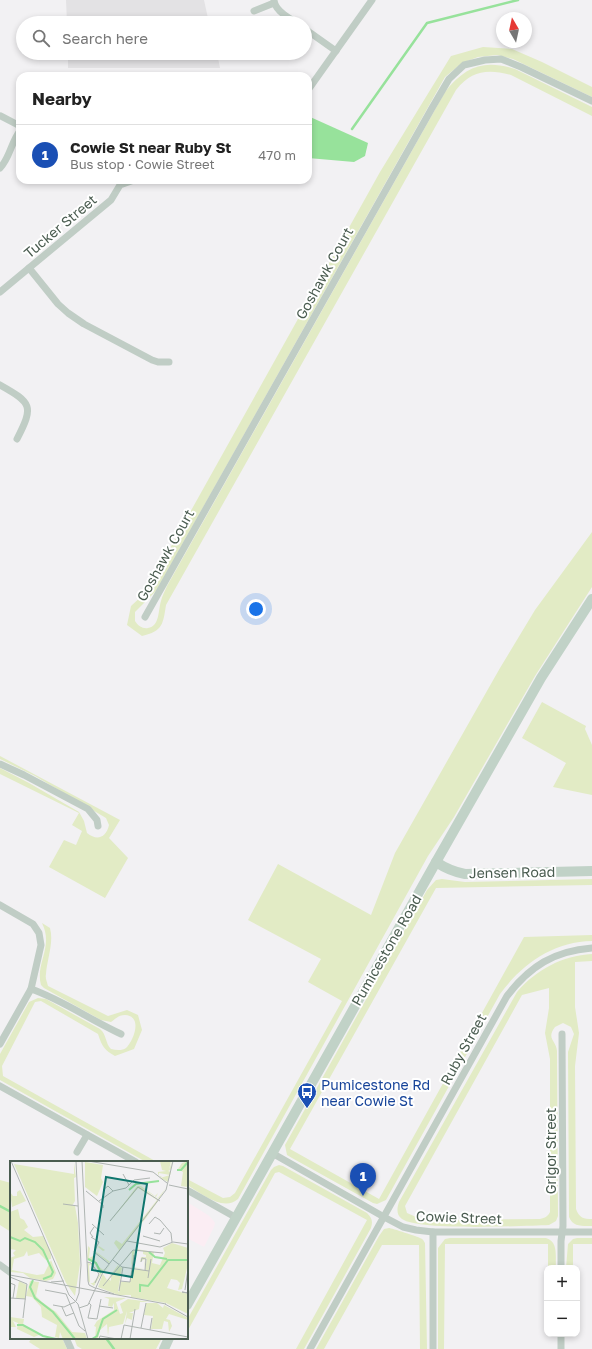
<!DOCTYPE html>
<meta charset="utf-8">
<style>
:root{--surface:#fff;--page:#f2f2f2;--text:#222;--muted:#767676;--line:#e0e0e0;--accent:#277045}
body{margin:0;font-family:"Golos Text",sans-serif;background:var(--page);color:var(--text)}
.controls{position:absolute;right:12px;bottom:12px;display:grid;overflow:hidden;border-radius:8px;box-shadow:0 2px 6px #0003}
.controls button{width:36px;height:36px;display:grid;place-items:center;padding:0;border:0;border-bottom:1px solid var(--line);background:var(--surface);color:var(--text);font:20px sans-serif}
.compass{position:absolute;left:496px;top:12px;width:36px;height:36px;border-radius:50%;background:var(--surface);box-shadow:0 2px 6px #0003;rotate:351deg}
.you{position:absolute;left:256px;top:609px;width:14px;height:14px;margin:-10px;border:3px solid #fff;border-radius:50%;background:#1a73e8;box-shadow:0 0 0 6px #1a73e833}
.badge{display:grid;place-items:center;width:26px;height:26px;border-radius:50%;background:var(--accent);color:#fff;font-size:13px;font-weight:700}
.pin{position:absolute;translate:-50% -33px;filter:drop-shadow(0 1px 2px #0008)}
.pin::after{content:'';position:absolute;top:21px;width:14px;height:12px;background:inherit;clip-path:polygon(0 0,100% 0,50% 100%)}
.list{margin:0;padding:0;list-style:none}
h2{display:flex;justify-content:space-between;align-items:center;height:52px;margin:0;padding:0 16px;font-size:17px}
h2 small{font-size:13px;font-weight:400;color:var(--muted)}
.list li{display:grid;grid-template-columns:26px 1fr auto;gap:12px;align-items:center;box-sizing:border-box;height:60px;padding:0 16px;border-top:1px solid var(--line)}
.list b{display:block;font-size:15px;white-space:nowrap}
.list p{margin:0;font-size:13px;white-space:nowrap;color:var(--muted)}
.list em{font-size:13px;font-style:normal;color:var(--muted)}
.icon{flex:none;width:22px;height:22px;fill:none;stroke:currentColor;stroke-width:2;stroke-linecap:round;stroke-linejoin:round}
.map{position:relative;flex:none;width:592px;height:1349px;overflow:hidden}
.search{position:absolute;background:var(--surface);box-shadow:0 2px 6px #0003;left:16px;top:16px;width:296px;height:44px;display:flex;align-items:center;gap:10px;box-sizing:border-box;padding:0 14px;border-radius:22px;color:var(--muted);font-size:15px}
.panel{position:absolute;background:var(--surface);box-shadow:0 2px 6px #0003;left:16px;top:72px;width:296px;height:112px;border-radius:12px}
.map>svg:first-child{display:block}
.commercial{fill:#fbedf3}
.education{fill:#e3e2e4}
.green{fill:#e2ebc5;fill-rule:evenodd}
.water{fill:#97e29b}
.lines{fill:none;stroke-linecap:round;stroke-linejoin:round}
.stream{stroke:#97e29b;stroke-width:2.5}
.street{stroke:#c0cdc5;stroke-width:7}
.secondary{stroke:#c1d2c7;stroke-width:10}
.labels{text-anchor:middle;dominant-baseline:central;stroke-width:4;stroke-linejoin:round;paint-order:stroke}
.street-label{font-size:14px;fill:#4a5c50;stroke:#fff}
.transit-label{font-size:14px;fill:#164399;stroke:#fff;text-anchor:start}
.inset-river{fill:none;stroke:#97e29b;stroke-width:2}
.inset-road{fill:none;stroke:#afb5b2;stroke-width:1}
.view{fill:#0f766e;fill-opacity:0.15;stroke:#0f766e;stroke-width:2}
.inset-edge{fill:none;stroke:#4a5c50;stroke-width:2}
</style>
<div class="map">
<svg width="592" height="1349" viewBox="0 0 592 1349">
<rect width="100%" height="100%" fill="#f2f1f3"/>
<path class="commercial" d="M187,1202l21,13 5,5 2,3 -1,4 -10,20 -17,-9z"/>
<g class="education">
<path d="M66,0h138l5,23h-142z"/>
<path d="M68,53h149l3,15h-152z"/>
</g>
<g class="green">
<path d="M483,47l29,2 30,13 50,25v10l-79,-38 -16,-4 -19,2 -16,6 -17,14 -289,514 -21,21v9c3,5 8,8 13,7 12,-2 10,-18 13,-27 1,-5 4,-10 6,-15l278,-494c20,-25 38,-33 70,-23l77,38v9l-81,-41c-23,-6 -39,-5 -55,15l-290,515c-3,19 -3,26 -24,31l-15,-11 4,-19 14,-13 235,-421 71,-116z"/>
<path d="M592,532v55l-57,89 -81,141 -26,39 -190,343c-15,13 -37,-6 -51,-14v-6l36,19 7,-1 5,-4 107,-192 -34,-19 13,-23 -73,-39 30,-56 93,51 24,-62 105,-185 35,-58z"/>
<path d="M542,702l44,24 -1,3 7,16v50l-39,-8 13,-24 -44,-25z"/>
<path d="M0,756l120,64 -11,18 19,20 -23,40 -56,-31 15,-27 12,5 6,-14 -10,-6 7,-12 -79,-39v-6l29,15 50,29 5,9 3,12c10,8 19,5 22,-8l-3,-7 -71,-42 -35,-17z"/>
<path d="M442,879l23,3 127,-3v6l-156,3 -146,261 89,50 145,-262 68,-2v6c-39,1 -69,22 -92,53l-114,206 -9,4 -4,-1 -81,-45 -5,-3 -2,-10 142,-255 9,-10z"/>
<path d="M42,923l8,5c4,15 -3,31 -4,46 -1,4 1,8 2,12l60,30 19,-6 11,5 4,15 -8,19 -19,7c-11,-6 -13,-10 -17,-22l-57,-33 -6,1 -33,64 1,10 154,86h-11l-146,-82v-26l29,-52 9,-4 8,1 54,30c7,6 5,14 11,20 5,1 11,2 15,-1 8,-8 17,-32 -1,-33 -6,0 -10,4 -14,7l-10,-2 -57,-32 -3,-3c-6,-22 13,-38 1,-62z"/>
<path d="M592,954v7l-17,1v45l4,26 -4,33 1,143c3,9 8,10 16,10v7c-10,0 -19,1 -23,-9l-1,-165 6,-18 -3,-7 -8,-4 -8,4c-9,12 1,13 2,24l1,165 -2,5 -7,4c-27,1 -130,6 -147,-6 -6,-4 -5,-11 -3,-17l118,-210c20,-23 45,-36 75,-38zM549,988v20l-4,25 5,26v153c-2,4 -5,6 -10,7l-117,1 -16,-7 -2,-7 117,-211z"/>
<path d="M279,1165l4,1 84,47c5,5 6,8 4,15l-67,121h-8l71,-129 -88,-48 -4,1 -88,159v-12l84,-150 3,-3z"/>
<path d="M0,1180l11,3v49l-11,-7z"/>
<path d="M389,1228c2,0 30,9 31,10 3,1 3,2 5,5l2,106h-7l-1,-104h-37l-58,104h-8l63,-113 5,-7z"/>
<path d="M450,1238h96c13,4 9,19 10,30h-8v-24h-103l-1,105h-6v-101l7,-9z"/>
<path d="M577,1238h15v6h-19v24h-7l2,-24 5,-5z"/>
<path d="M32,1338h30l5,11h-27l-11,-7z"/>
<path d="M74,1338h88l-6,11h-74l-5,-3z"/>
</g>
<path class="water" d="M308,116l60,27 -3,13 -11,6 -46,-4z"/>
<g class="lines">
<g class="stream">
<path d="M352,129l75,-106 91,-23"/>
<path d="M0,1206l11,6"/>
<path d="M106,1338l8,11"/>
</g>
<g class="street">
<path d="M274,0c1,11 14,17 22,23"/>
<path d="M254,11l20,-8"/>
<path d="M305,29l31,22"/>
<path d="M308,90l64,-90"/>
<path d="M1,116l19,10"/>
<path d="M0,168c10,-10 11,-26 20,-37"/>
<path d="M29,268l29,36 10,9 16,11 68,36 6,2h11"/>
<path d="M0,292l111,-92 9,-15 14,-5"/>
<path d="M0,385c32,18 34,21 17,54"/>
<path d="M145,617l287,-509 17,-29 15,-14 21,-5 16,-1 20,8 71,34"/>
<path d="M0,764l24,11 64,34 9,11 1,6"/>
<path d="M0,905l33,19 6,9 2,12 -10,44 -31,55"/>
<path d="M31,989c32,11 59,31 90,45"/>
<path d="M0,1086l136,76"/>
<path d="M77,1152l10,-17"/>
<path d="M272,1153l112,64 19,10 13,3 17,2h159"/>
<path d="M187,1190l48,27"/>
<path d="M0,1265l11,8"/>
<path d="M561,1268v-27l2,-15 -1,-192"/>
<path d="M561,1334v15"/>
<path d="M66,1338l5,11"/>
<path d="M310,1349l197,-353c23,-30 47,-45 85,-48"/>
<path d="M433,1349v-117"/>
</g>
<g class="secondary">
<path d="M436,862c9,6 18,10 29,12l127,-3"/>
<path d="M187,1305l249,-443 105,-184 51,-79"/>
<path d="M164,1349l5,-11"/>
</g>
</g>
<defs>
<g id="bus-pin" transform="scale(1)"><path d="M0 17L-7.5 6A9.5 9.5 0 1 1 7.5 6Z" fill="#1a4fb4" stroke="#fff"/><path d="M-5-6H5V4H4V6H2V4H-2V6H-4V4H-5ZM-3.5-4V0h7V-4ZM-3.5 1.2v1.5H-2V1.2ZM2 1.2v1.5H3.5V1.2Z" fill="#fff"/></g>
</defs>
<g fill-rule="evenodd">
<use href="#bus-pin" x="307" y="1092"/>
</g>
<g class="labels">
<g class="street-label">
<text transform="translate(60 226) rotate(-40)">Tucker Street</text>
<text transform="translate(324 273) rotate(-61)">Goshawk Court</text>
<text transform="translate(165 555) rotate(-61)">Goshawk Court</text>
<text transform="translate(512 872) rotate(-1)">Jensen Road</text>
<text transform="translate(386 950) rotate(-60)">Pumicestone Road</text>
<text transform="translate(463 1049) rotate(-61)">Ruby Street</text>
<text transform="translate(550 1151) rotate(-90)">Grigor Street</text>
<text transform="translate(459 1217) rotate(2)">Cowie Street</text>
</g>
<g class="transit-label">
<text x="321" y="1084">Pumicestone Rd<tspan x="321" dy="16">near Cowie St</tspan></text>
</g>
</g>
<g transform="translate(10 1161)">
<rect width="178" height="178" fill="#f2f1f3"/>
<path d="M150,0h11l-2,9 3,-9 -1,8 -1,1 -2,1 3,1 -3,10 -8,-4 10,-3 -11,-2v3h3l-2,1 -2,-3v-2l8,-1 -4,-1zM178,0v26l-7,-1 2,-14 -5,-3 4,-6zM75,1l18,3 -2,13 2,4 -6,14 -12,-9zM64,2l2,14 -2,1 1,23 -3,5h3l3,17 2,41 -5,32 -9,-13 -52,-119 60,10zM127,25h4l14,10 3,-3 -2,4 2,1 8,-10 -7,11 -17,-11 15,11 1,2 -12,17 -36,44 -1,1 -14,-11v-2l4,-4v-5v5l6,4 -2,1 -5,-4 -3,4 15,11 9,-12 -5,-7 2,-3 6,4 35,-44 -19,-12 -29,35zM10,29l6,11 -14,6 -2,-15 3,4h4v-4zM8,48l2,9 4,2 4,7 -4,3 9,7 10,-1 8,16v7l-5,1 -7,-7 -11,3 -1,-5 -3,5 -10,3 -2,11 25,5 7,-1 7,-14 5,13 -3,6 -7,2 -16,-3 -7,-5 -13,-1v-14l5,-2 -2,-3 3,-3 -6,-1v-37zM162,82l16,5v16l-6,25 -4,1 2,-7 -3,-3 -6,-1 -4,9 21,6v20l-22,-11 -35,-6v-2h-13l-20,-8 5,-14 10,-12 6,5 -16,20 6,-7 2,2v-4l9,-11 2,2 -4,23 1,1 1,-10h10l2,-13 13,1 2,-11 -2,-1h-3l-2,4 2,-4 4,1 -2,10 -12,-1 2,-14 -3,13 -10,-2 10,-13 5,-3 18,3 -2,11 8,2 5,-12 -2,-5zM125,89l8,1v3l3,1v2h-5l-1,5 5,-3 -1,10 -11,-2zM122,91l-1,15 -10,-2zM103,100l5,4 -11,15 -4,-6zM78,85l2,2 -1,10 4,-2 5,10 5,4 2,-2 -11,18 -6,-5v-19l11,12 -5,10 6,-10 -6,-12 -7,-3zM81,102l8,12 -6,8h-3l-1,-17zM9,120l8,4 -2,14 -9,-1zM20,120l9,1 -3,14 6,6 14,10 16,20 13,1 2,6h-24l-3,-7 -1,6 -4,-1 2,-12 -15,-8 -1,-10 -9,-10 -6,-1zM94,136l22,1 -10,4 4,12 3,-1 -3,-9 8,-5 22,3h-10l-1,7 -10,4h4l-1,7 -5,-2 -2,6 2,-13 -4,13 -14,3 -1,9 -1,-12 -7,6 -2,8 -3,1 1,-12 -2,-1 3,-5 17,-11v-7l-2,4 -4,-1 1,-7zM136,142h11l6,5 1,-3 24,13v2l-19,-6 -3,5 4,1 2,6 -3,6 -1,-10 -4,-1 -2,8h-11l2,-13 -9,-1zM0,156l14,2 -1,6 16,10 -5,2 -17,-8 1,-6 -5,-2 3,6h-5l-1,8z" fill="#e2ebc5" fill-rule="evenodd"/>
<path class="inset-river" d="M167,9h4l7,-8M119,29l7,-6 23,-3M0,76l10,4 5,-3 10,4 8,8 10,22 -2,4 -8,3M139,91l6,5 12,2M78,98l8,4 5,10M23,119l-3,7 5,11 18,14 22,27M130,131v-7l8,1 20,-26h20M7,164h6l20,11 13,3M82,178l5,-3 6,-17 14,-9"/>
<path class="inset-road" d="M1,0l58,134 9,9 10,35M72,0l6,120 1,4 6,3M78,0l65,11 14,11M113,13l6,11M124,19l16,-2M159,24l19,4M93,29l5,-4 5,5M76,30l17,14v3M89,40l14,-10 13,-3 8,-8M53,43l15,2M100,60l28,-34 22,14M82,63l12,11M139,63l6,-7 5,3 11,13 1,9M144,72l6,1 4,-6M133,75l17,5M81,76l8,5 -5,10 15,12M83,76l-3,-4 4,-6M117,80l33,6 13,-5 15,2M103,99l9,7 27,4M77,101l4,1 8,11 -4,9M131,101l1,-4 4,1 -1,11M0,114l156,29M0,116l17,7 -4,34M138,117l3,-19M110,120l10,1 4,-27M41,121l13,-1M0,122l5,2 -2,13M93,125l30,-36 30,3M86,127l18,6M35,129l21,4 13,32 6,5M175,129l3,-21M109,130l4,-24M178,132l-6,-1 6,1M0,137l16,1M66,140l3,-8 2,-28 -5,-104M79,142l2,2 -3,13 9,1 4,-20M155,143l23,13M43,144l11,2 11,-5M89,145l14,2M52,146l4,9 8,-3M69,147l9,-3 15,-33 63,-82 7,-29M131,167l5,-25M140,169l2,-12M89,178l1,-3 17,3M111,178l3,-14 64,12M120,178l5,-30"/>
<path class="view" d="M96,16l41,7 -15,93 -40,-7z"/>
<rect width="178" height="178" class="inset-edge"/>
</g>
</svg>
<div class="controls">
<button>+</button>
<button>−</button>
</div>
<svg class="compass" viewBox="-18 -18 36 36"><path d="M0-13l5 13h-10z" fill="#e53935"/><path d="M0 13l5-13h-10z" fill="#767676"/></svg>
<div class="you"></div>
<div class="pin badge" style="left:363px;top:1196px;background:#1a4fb4">1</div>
<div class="search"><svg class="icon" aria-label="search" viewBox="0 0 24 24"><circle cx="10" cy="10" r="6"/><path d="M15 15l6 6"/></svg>Search here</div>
<section class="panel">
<h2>Nearby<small></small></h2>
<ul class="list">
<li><span class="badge" style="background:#1a4fb4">1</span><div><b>Cowie St near Ruby St</b><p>Bus stop · Cowie Street</p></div><em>470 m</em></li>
</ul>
</section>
</div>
